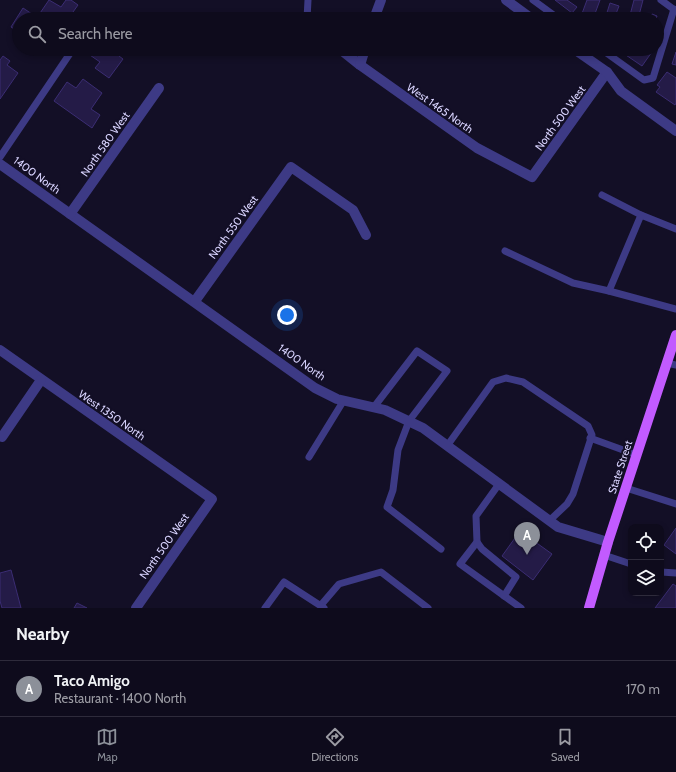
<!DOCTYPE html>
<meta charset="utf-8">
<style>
:root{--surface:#0e0b1c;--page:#1c1929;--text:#f1f3f6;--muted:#9b9ba3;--line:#2e2b3b;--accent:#8c9099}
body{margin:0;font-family:Cabin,sans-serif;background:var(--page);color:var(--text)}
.controls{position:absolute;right:12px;bottom:12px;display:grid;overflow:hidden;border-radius:8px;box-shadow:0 2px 6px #0003}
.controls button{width:36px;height:36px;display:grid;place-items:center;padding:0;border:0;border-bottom:1px solid var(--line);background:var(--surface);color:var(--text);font:20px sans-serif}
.you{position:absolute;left:287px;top:315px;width:14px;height:14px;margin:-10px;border:3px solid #fff;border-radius:50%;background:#1a73e8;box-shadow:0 0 0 6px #1a73e833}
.badge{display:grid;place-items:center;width:26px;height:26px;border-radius:50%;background:var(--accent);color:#fff;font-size:13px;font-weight:700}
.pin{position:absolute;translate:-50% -33px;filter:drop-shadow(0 1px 2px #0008)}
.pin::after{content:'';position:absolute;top:21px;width:14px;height:12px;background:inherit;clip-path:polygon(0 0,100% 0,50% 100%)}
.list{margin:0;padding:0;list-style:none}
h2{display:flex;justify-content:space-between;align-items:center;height:52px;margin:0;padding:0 16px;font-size:17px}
h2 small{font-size:13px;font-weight:400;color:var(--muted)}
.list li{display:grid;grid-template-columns:26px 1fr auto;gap:12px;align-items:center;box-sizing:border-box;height:56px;padding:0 16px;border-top:1px solid var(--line)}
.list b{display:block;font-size:15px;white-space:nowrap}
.list p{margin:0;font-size:13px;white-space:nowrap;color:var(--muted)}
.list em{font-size:13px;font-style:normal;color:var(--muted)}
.icon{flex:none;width:22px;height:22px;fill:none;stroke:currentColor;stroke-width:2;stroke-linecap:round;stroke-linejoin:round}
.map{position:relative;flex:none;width:676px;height:608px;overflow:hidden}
.search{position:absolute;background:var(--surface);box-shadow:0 2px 6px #0003;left:12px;right:12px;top:12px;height:44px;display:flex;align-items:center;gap:10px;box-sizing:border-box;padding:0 14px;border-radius:22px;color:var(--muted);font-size:15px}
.sheet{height:108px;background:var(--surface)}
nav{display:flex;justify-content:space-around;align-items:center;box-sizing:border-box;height:56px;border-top:1px solid var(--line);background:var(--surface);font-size:11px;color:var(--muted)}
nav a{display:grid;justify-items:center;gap:2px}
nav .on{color:var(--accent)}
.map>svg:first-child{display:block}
.building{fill:#241b47;stroke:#3b2d73}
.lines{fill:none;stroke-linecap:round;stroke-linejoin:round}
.lane{stroke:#3d3a85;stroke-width:7}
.street{stroke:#3d3a85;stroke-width:10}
.primary{stroke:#c25bff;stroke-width:10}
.labels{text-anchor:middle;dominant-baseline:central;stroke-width:4;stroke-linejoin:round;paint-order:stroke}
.street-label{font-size:11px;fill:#d9d4ff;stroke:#130f26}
</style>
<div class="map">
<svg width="676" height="608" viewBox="0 0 676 608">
<rect width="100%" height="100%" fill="#130f26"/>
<g class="building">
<path d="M49,0l12,7 5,-7h5l7,5 -10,14h-32z"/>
<path d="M555,0h12l10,7 -5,6z"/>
<path d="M587,0h13l-7,19h-13z"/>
<path d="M634,0h9l-5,19h-9z"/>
<path d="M610,3l9,3 -5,13h-9z"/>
<path d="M23,8l12,8 -3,3h-13v13l-8,-5z"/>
<path d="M652,14l5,2 -1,3h-6z"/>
<path d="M90,49h34l-5,7 4,3 -14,19 -14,-10 5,-6 -13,-9z"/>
<path d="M617,49h37l-12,17z"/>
<path d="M676,52v13l-4,-1z"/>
<path d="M3,56l7,5 -3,4 11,8 -18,26v-39z"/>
<path d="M667,72l9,6v25l-1,2 -19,-13 4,-5 -3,-2z"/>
<path d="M83,79l19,14 -11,16 9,6 -8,13 -38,-27 13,-19 9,6z"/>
<path d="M676,528v26l-12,-9z"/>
<path d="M520,531l32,23 -19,26 -31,-24z"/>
<path d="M11,570l10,38h-19l-2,-7v-28z"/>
<path d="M673,584l3,2v22h-21z"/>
<path d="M77,603l10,5h-13z"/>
</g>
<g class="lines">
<g class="lane">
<path d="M533,0l26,19"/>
<path d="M661,0l15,11"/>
<path d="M307,19l1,-19"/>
<path d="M601,49l43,31 9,-2 21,-69"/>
<path d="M0,157l73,-108"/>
<path d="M602,195l39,20"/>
<path d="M676,229l-35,-14 -32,76 67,18"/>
<path d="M505,251l68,32 36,8"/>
<path d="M667,363l9,2"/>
<path d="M374,407l43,-56 30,20 -38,50 -11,29 -5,40 -6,17 54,42"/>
<path d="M590,438l47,17"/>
<path d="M447,446l46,-64 13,-4 17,4 65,44 4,9 -19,59 -6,10 -18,17"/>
<path d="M309,457l35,-57"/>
<path d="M499,484l-23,32 1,26 -17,22 61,44"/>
<path d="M626,488l50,16"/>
<path d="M477,542l5,7 34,28 -12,19"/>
<path d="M604,555l27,9"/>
<path d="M661,572l15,1"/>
<path d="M321,605l18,-21 42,-12 47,36"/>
<path d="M265,608l19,-26 40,26"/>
</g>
<g class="street">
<path d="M506,0l26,19"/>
<path d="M374,19l7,-19"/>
<path d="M340,49l20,16 117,83 55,29 75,-105"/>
<path d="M574,49l33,23 14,19 55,40"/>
<path d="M360,65l5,-16"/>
<path d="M0,164l315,224 22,11 48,11 38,18 135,99 50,15"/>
<path d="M70,214l89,-126"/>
<path d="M195,301l96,-134 62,43 13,25"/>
<path d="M0,350l212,149 -76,109"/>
<path d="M2,437l39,-57"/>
</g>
<path class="primary" d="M589,608l19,-66 68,-207"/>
</g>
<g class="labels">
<g class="street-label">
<text transform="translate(440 108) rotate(35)">West 1465 North</text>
<text transform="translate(560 118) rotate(-54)">North 500 West</text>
<text transform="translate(105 144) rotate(-55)">North 580 West</text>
<text transform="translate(37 175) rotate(36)">1400 North</text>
<text transform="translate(233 227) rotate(-54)">North 550 West</text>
<text transform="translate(302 362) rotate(35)">1400 North</text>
<text transform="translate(112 415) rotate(35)">West 1350 North</text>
<text transform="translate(620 467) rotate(-72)">State Street</text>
<text transform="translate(164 546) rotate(-55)">North 500 West</text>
</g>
</g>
</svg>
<div class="controls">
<button><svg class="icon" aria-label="locate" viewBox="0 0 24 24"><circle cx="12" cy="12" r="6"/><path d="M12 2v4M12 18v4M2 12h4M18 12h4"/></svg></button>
<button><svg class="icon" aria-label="layers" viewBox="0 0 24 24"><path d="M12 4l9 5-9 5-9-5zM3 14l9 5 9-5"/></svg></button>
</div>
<div class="you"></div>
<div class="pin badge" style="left:527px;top:555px">A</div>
<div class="search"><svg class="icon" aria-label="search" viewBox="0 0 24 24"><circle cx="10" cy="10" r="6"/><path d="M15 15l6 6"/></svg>Search here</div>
</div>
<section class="sheet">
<h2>Nearby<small></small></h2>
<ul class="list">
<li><span class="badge">A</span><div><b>Taco Amigo</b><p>Restaurant · 1400 North</p></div><em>170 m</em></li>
</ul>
</section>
<nav>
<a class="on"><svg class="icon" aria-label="map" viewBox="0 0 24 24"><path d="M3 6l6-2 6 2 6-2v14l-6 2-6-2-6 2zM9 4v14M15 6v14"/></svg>Map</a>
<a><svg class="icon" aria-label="directions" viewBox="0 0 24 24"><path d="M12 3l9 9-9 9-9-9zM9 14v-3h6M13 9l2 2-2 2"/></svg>Directions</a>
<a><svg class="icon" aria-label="saved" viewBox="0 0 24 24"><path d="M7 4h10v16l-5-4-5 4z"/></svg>Saved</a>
</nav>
